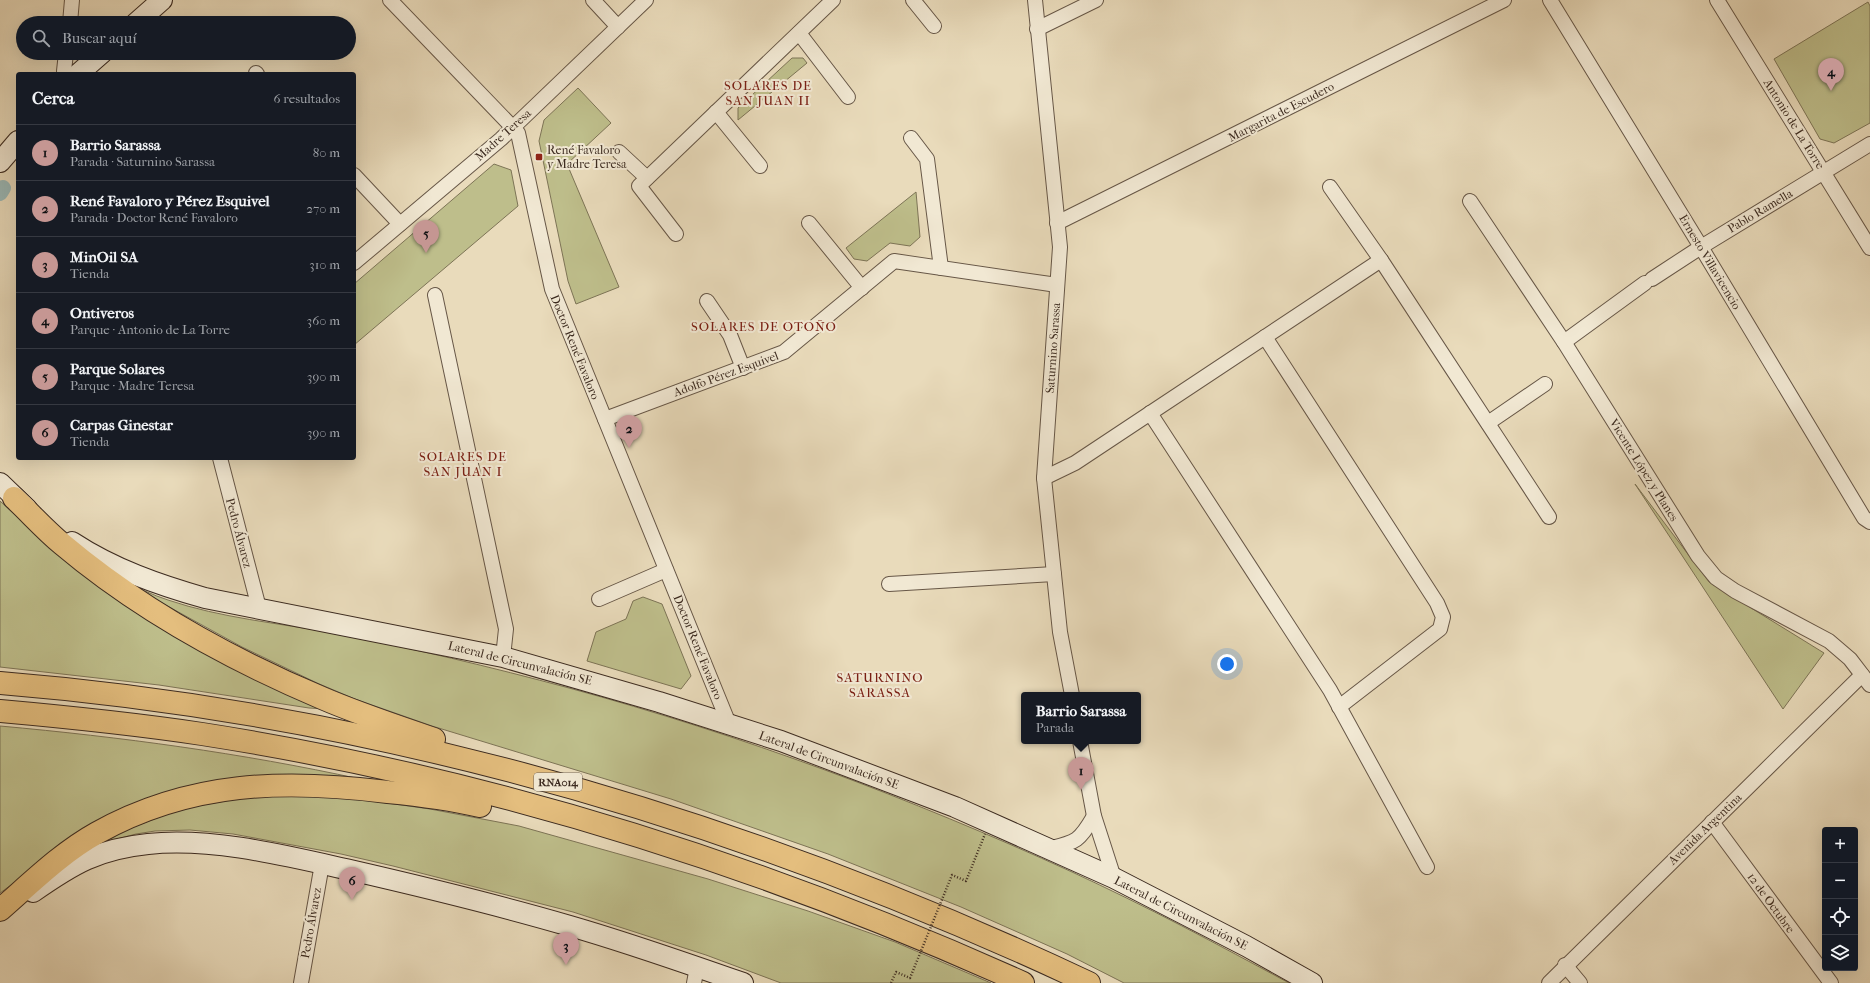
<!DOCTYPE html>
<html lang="es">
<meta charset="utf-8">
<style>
:root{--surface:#171b24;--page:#242831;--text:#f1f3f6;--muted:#9ea1a6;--line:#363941;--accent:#c59692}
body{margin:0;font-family:"IM FELL French Canon",serif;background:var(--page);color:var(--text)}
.controls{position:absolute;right:12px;bottom:12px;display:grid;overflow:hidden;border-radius:4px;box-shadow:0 4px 16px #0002}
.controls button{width:36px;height:36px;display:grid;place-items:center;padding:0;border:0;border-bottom:1px solid var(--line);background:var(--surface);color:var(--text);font:20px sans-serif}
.you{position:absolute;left:1227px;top:664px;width:14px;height:14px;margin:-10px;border:3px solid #fff;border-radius:50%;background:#1a73e8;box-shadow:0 0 0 6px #1a73e833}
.badge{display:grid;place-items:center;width:26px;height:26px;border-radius:50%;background:var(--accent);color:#111;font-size:13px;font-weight:700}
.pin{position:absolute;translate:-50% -33px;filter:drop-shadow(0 1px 2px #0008)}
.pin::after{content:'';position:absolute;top:21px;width:14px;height:12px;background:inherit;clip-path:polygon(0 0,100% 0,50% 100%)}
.popup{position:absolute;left:1021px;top:692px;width:120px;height:52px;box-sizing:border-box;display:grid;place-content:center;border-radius:4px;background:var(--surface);filter:drop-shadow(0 1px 3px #0005);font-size:13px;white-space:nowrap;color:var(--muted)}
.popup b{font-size:15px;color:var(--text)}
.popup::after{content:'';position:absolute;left:50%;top:100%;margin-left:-8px;border:8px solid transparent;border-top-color:var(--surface)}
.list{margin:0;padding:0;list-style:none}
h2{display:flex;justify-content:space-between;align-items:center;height:52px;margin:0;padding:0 16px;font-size:17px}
h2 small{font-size:13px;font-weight:400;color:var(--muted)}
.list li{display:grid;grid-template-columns:26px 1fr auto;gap:12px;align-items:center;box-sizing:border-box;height:56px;padding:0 16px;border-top:1px solid var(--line)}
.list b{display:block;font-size:15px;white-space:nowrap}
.list p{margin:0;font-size:13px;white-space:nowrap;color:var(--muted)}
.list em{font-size:13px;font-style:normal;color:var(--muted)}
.icon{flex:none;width:22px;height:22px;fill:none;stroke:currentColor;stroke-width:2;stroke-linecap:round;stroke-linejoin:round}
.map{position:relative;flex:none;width:1870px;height:983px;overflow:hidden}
.search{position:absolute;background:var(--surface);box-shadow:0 4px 16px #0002;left:16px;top:16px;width:340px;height:44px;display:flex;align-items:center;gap:10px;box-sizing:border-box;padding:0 14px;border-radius:22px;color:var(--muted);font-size:15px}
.panel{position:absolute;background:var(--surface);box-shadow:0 4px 16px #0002;left:16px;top:72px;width:340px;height:388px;border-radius:4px}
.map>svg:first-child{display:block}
.green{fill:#bebe8b;stroke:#7d7456}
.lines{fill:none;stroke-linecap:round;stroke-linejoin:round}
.canal{stroke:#9ab9b8;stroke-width:16}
.street-casing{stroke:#675747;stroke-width:16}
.secondary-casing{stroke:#3c2b20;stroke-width:22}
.highway-casing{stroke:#3c2b20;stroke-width:24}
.street{stroke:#f1e8d3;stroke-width:14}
.secondary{stroke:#f1e8d3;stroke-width:20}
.highway{stroke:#e4be7e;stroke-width:22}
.path-bridge{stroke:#3c2b20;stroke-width:2.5;stroke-dasharray:1 2;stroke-linecap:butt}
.poi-dot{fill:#8f2418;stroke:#f1e8d3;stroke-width:1.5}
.labels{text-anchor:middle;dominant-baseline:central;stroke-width:4;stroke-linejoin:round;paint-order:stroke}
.shield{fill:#f1e8d3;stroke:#726456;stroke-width:1}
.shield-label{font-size:11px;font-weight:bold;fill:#3c2b20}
.street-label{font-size:12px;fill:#3c2b20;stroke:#f1e8d3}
.poi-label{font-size:12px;fill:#3c2b20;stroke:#f1e8d3;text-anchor:start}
.neighbourhood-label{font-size:13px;letter-spacing:1px;fill:#7a1f14;stroke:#f1e8d3}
</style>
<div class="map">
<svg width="1870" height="983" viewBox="0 0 1870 983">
<rect width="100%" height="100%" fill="#e9dbbb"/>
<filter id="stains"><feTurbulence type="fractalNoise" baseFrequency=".005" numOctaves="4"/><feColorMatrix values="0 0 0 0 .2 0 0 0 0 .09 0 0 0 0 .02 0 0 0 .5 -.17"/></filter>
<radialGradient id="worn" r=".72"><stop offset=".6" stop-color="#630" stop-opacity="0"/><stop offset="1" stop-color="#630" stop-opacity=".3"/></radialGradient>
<g class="green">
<path d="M1868,2l2,4v117l-36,20 -14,-4 -46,-80z"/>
<path d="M792,58h11l4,5 -69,57v-12z"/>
<path d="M578,88l33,35 -44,41 52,123 -43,17 -8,-23 -29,-140 5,-21z"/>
<path d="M494,164l17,6 7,36 -164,139v-61z"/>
<path d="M916,192l4,45 -10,9 -20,-3 -23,18 -13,-2 -8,-11z"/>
<path d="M1635,484l74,98 115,71 -41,56z"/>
<path d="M0,501l24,22 302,186 -17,-1 -150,-23 -159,-18z"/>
<path d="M122,581c15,6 30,14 46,19 53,18 110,23 165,33 79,15 158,34 236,55 173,47 341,110 503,184 74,34 145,72 217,111h-165l-57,-29 -106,-47 -133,-53 -157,-55 -239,-73 -77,-27 -38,-16 -75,-36z"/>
<path d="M643,597l19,7 29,72 -10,13 -94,-28 9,-29 30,-13 7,-18z"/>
<path d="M0,726c121,11 241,27 360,53l-134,3 -208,98 -18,13z"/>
<path d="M253,796h84l93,13 89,17 189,53 100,32 87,31 96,41h-210l-75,-28 -133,-43 -180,-46 -52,-12 -108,-20 -43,-4 -35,1 -19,3 -46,12 2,-3 88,-34z"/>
</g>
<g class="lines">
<path class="canal" d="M0,193l3,-5"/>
<g class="street-casing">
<g id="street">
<path d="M390,0l128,133 34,156 177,435"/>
<path d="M593,0l25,27"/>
<path d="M913,0l21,26"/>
<path d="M1035,0l25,247 -16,231 16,154 12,63"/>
<path d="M1550,0l151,247 163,271 6,4"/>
<path d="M1717,0l153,248"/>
<path d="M70,23l2,-23"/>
<path d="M1037,29l59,-29"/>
<path d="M799,33l49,64"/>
<path d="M256,73l1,1"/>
<path d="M65,74l-1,-3 2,-18"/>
<path d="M716,112l44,54"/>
<path d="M911,138l16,21 14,109"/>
<path d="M619,152l28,26"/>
<path d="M354,175l46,49"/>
<path d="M1330,187l51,73 168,257"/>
<path d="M1470,201l94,141 134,214 18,22 19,13 94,50 21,18 20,26"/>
<path d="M809,223l53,65"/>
<path d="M1057,223l447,-223"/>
<path d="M676,234l-37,-48 194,-186"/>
<path d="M354,263l147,-124 145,-139"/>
<path d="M1652,279l49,-32 169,-103"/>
<path d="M435,295l71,334 -3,28"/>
<path d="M707,301l23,34 13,33"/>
<path d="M1265,337l172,266 6,14 -3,12 -101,78"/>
<path d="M1564,342l81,-59"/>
<path d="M1150,413l180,277 97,177"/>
<path d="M605,419l179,-67 110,-91 163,24"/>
<path d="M1488,423l57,-39"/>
<path d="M220,458l39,150"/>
<path d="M1044,478l31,-15 306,-203"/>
<path d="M889,584l165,-10"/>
<path d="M599,599l67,-29"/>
<path d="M1080,741l14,75 20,62"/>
<path d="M1712,822l119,161"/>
<path d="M1048,849c28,-7 31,-7 46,-33"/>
<path d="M1565,965l15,18"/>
<path d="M301,983l21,-119"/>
<path d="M694,983l3,-16"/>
<path d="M1549,983l313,-308"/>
</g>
</g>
<g class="secondary-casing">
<g id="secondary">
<path d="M136,23l26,-23"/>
<path d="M78,74l24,-21"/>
<path d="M0,162l18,-21"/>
<path d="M0,483l27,26"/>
<path d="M72,542c41,27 87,43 133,56l298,59 156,45 122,39 174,66 159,71 132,68 66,37"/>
<path d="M33,892c40,-28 65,-43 115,-48 64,-7 139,12 202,26 74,17 148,35 220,56 59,17 116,37 173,57"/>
</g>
</g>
<g class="highway-casing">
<g id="highway">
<path d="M14,498c16,15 31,32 48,46 77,65 168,115 260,154 37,16 74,28 112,41"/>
<path d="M0,683c382,31 743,137 1089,300"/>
<path d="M0,711c67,6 135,13 202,23 283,44 560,131 821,249"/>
<path d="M0,910c31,-27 61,-57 97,-77 93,-52 188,-54 291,-41 31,3 62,7 92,14"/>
</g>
</g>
<use href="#street" class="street"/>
<use href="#secondary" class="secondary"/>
<use href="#highway" class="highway"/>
<path class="path-bridge" d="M891,983l5,-11 14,6 42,-103 14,6 19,-47"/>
</g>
<rect class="poi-dot" x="535" y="153" width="8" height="8" rx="2"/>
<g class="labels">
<rect class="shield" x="534" y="773" width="48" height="18" rx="3"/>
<g class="shield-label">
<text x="558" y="782">RNA014</text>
</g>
<g class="street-label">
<text transform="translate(1281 112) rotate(-27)">Margarita de Escudero</text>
<text transform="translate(1794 124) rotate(58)">Antonio de La Torre</text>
<text transform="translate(503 135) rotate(-42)">Madre Teresa</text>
<text transform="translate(1760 211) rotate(-31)">Pablo Ramella</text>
<text transform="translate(1710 262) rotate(59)">Ernesto Villavicencio</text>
<text transform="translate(575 347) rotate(68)">Doctor René Favaloro</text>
<text transform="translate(1053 348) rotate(-86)">Saturnino Sarassa</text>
<text transform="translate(726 374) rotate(-20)">Adolfo Pérez Esquivel</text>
<text transform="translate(1644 470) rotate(58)">Vicente López y Planes</text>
<text transform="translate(239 533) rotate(75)">Pedro Álvarez</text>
<text transform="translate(698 647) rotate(68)">Doctor René Favaloro</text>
<text transform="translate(520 663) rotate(14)">Lateral de Circunvalación SE</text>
<text transform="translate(829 760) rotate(20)">Lateral de Circunvalación SE</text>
<text transform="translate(1705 829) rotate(-44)">Avenida Argentina</text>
<text transform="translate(1771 903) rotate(54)">12 de Octubre</text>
<text transform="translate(1181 913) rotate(27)">Lateral de Circunvalación SE</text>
<text transform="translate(311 923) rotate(-80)">Pedro Álvarez</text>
</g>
<g class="poi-label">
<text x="547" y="150">René Favaloro<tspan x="547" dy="14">y Madre Teresa</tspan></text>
</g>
<g class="neighbourhood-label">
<text x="768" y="85">SOLARES DE<tspan x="768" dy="15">SAN JUAN II</tspan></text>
<text x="764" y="326">SOLARES DE OTOÑO</text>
<text x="463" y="456">SOLARES DE<tspan x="463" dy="15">SAN JUAN I</tspan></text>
<text x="880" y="677">SATURNINO<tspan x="880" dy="15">SARASSA</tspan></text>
</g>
</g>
<rect width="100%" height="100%" filter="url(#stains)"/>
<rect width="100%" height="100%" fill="url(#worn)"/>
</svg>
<div class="controls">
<button>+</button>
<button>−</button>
<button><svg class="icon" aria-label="locate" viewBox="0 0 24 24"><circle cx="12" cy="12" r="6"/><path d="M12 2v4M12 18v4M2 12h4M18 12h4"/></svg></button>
<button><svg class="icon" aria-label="layers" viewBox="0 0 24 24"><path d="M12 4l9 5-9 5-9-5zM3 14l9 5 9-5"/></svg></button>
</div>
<div class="you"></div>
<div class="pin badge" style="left:1081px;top:790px">1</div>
<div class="popup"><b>Barrio Sarassa</b>Parada</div>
<div class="pin badge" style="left:629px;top:448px">2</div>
<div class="pin badge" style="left:566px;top:965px">3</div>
<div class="pin badge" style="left:1831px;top:91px">4</div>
<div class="pin badge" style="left:426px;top:253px">5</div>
<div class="pin badge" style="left:352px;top:900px">6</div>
<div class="search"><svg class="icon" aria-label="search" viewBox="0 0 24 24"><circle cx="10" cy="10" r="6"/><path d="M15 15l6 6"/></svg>Buscar aquí</div>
<section class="panel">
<h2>Cerca<small>6 resultados</small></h2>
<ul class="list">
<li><span class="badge">1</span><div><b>Barrio Sarassa</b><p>Parada · Saturnino Sarassa</p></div><em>80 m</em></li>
<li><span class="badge">2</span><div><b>René Favaloro y Pérez Esquivel</b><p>Parada · Doctor René Favaloro</p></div><em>270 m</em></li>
<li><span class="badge">3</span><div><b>MinOil SA</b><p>Tienda</p></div><em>310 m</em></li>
<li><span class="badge">4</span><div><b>Ontiveros</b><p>Parque · Antonio de La Torre</p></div><em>360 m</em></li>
<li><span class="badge">5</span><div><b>Parque Solares</b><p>Parque · Madre Teresa</p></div><em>390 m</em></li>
<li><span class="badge">6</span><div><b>Carpas Ginestar</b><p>Tienda</p></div><em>390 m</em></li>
</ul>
</section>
</div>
